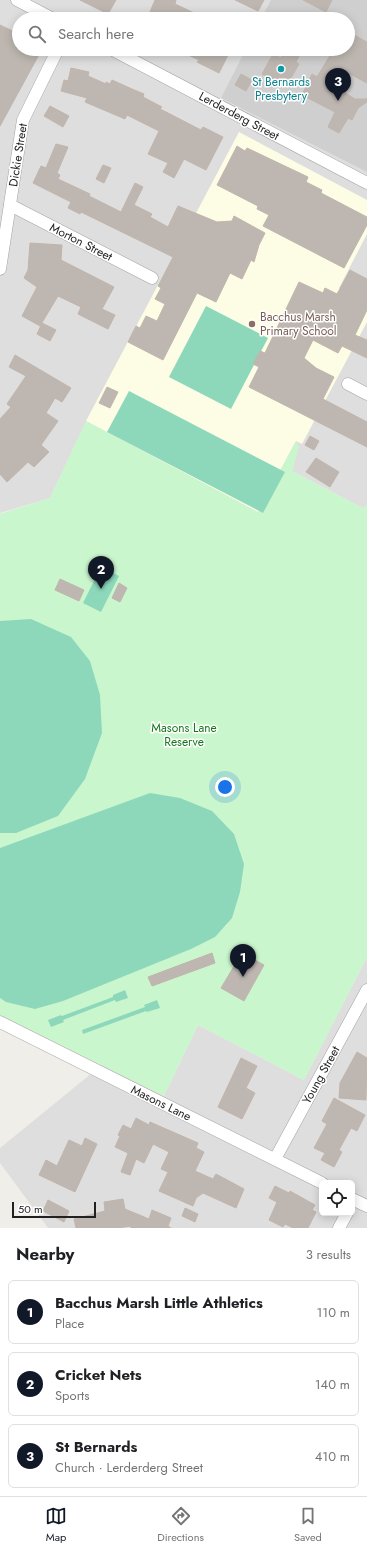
<!DOCTYPE html>
<meta charset="utf-8">
<style>
:root{--surface:#fff;--page:#f6f6f6;--text:#202124;--muted:#757577;--line:#e0e0e0;--accent:#111827}
body{margin:0;font-family:Jost,sans-serif;background:var(--page);color:var(--text)}
.controls{position:absolute;right:12px;bottom:12px;display:grid;overflow:hidden;border-radius:6px;box-shadow:0 2px 10px #0003}
.controls button{width:36px;height:36px;display:grid;place-items:center;padding:0;border:0;border-bottom:1px solid var(--line);background:var(--surface);color:var(--text);font:20px sans-serif}
.scale{position:absolute;left:12px;bottom:10px;width:84px;box-sizing:border-box;padding-left:4px;border:2px solid #212121;border-top:0;font-size:11px;line-height:14px;white-space:nowrap;color:#212121;-webkit-text-stroke:3px #fff;paint-order:stroke}
.you{position:absolute;left:225px;top:787px;width:14px;height:14px;margin:-10px;border:3px solid #fff;border-radius:50%;background:#1a73e8;box-shadow:0 0 0 6px #1a73e833}
.badge{display:grid;place-items:center;width:26px;height:26px;border-radius:50%;background:var(--accent);color:#fff;font-size:13px;font-weight:700}
.pin{position:absolute;translate:-50% -33px;filter:drop-shadow(0 1px 2px #0008)}
.pin::after{content:'';position:absolute;top:21px;width:14px;height:12px;background:inherit;clip-path:polygon(0 0,100% 0,50% 100%)}
.list{margin:0;padding:0;list-style:none}
h2{display:flex;justify-content:space-between;align-items:center;height:52px;margin:0;padding:0 16px;font-size:17px}
h2 small{font-size:13px;font-weight:400;color:var(--muted)}
.list li{display:grid;grid-template-columns:26px 1fr auto;gap:12px;align-items:center;box-sizing:border-box;height:64px;margin:0 8px 8px;padding:0 8px;border:1px solid var(--line);border-radius:6px}
.list b{display:block;font-size:15px;white-space:nowrap}
.list p{margin:0;font-size:13px;white-space:nowrap;color:var(--muted)}
.list em{font-size:13px;font-style:normal;color:var(--muted)}
.icon{flex:none;width:22px;height:22px;fill:none;stroke:currentColor;stroke-width:2;stroke-linecap:round;stroke-linejoin:round}
.map{position:relative;flex:none;width:367px;height:1228px;overflow:hidden}
.search{position:absolute;background:var(--surface);box-shadow:0 2px 10px #0003;left:12px;right:12px;top:12px;height:44px;display:flex;align-items:center;gap:10px;box-sizing:border-box;padding:0 14px;border-radius:22px;color:var(--muted);font-size:15px}
.sheet{height:268px;background:var(--surface)}
nav{display:flex;justify-content:space-around;align-items:center;box-sizing:border-box;height:56px;border-top:1px solid var(--line);background:var(--surface);font-size:11px;color:var(--muted)}
nav a{display:grid;justify-items:center;gap:2px}
nav .on{color:var(--accent)}
.map>svg:first-child{display:block}
.residential{fill:#dfdede;fill-rule:evenodd}
.education{fill:#fdfde5}
.religious{fill:#cfcfcf}
.park{fill:#caf6cd}
.pitch{fill:#8dd8bb}
.building{fill:#beb7b1;stroke:#c1b5ac}
.lines{fill:none;stroke-linecap:round;stroke-linejoin:round}
.minor-casing{stroke:#a2a2a2;stroke-width:13}
.minor{stroke:#fff;stroke-width:12}
.culture-dot{fill:#0f9aa8;stroke:#fff;stroke-width:1.5}
.education-dot{fill:#8d6e63;stroke:#fff;stroke-width:1.5}
.labels{text-anchor:middle;dominant-baseline:central;stroke-width:3;stroke-linejoin:round;paint-order:stroke}
.culture-label{font-size:12px;fill:#0d838f;stroke:#fff}
.street-label{font-size:12px;fill:#212121;stroke:#fff}
.education-label{font-size:12px;fill:#785e54;stroke:#fff;text-anchor:start}
.park-label{font-size:12px;fill:#15781c;stroke:#fff}
</style>
<div class="map">
<svg width="367" height="1228" viewBox="0 0 367 1228">
<rect width="100%" height="100%" fill="#f0eee8"/>
<g class="residential">
<path d="M0,0h367v505l-4,3 -71,-37 6,-22 -40,63 -172,-90 -36,76 -50,15zM19,19h329v30h-329z"/>
<path d="M367,957v271h-319l-48,-65v-15l103,-84 61,32 34,-71 106,55zM322,1183h30v30h-30z"/>
</g>
<path class="education" d="M239,132l128,68v34l-28,54 28,15v19l-65,122 -6,-3 -38,71 -172,-91z"/>
<path class="religious" d="M271,0h96v172l-146,-74 25,-49h102v-30h-87z"/>
<path class="park" d="M86,421l172,91 38,-71 3,6 -7,24 71,37 4,-3v452l-63,123 -106,-55 -34,71 -164,-81v-501l50,-16z"/>
<g class="pitch">
<path d="M206,306l62,32 -37,71 -62,-32z"/>
<path d="M129,391l156,81 -22,41 -156,-81z"/>
<path d="M101,567l18,9 -18,36 -18,-9z"/>
<path d="M31,619l40,18 19,24 10,34 2,38 -17,46 -27,37 -42,17h-16v-212z"/>
<path d="M150,793l30,5 32,13 22,23 10,30 -4,28 -8,26 -17,19 -24,12 -128,52 -28,8 -29,-7 -6,-4v-150z"/>
<path d="M125,990l3,8 -12,4 -1,-2 -52,20 1,2 -13,5 -3,-7 13,-5 1,1 51,-19v-2z"/>
<path d="M157,1000l3,8 -13,4 -1,-1 -63,23 -1,-4 63,-23 -1,-2z"/>
</g>
<g class="building">
<path d="M80,0h36l-8,14z"/>
<path d="M155,0h21l-1,4 32,15h-60z"/>
<path d="M235,0h29l-6,11z"/>
<path d="M303,0h29l-6,12z"/>
<path d="M0,25l19,9v15h23l-42,77z"/>
<path d="M348,32l19,10v41l-30,-16 -8,16 26,16h12v3l-9,6 -6,12 -4,-2 -9,15 -11,-6 7,-15 -33,-17 10,-21 5,3 17,-28h14z"/>
<path d="M175,49h56l-12,24 -22,-11 2,-2z"/>
<path d="M286,49l13,7 -3,6 3,2 -13,23 -24,-13 11,-20 8,4z"/>
<path d="M71,68l18,4 -1,4 18,8v-2l4,2 2,-4 20,9 12,5 -1,3 19,10 -2,2 8,4 33,17 2,-3 20,10 -17,33 -22,-11 -10,19 -11,-6 5,-9 -20,-9 11,-23 -32,-16 -2,4 -40,-17 2,-4 -26,-7 3,-11 4,1z"/>
<path d="M241,74l11,6 -6,11 -11,-6z"/>
<path d="M50,106l19,10 -6,11 -19,-11z"/>
<path d="M56,144l12,3 -11,26 3,2 -2,4 32,15 -1,2 32,16 14,-29 8,4 -9,18 18,9 -2,3 18,10 10,-21 39,16 15,-1 2,-5 31,17 -6,12 -5,17 -3,-2 -9,19 -12,-6 -14,29 -19,-9 -34,67 -35,-18 8,-16 4,2 6,-12 11,5 8,-17 -10,-5 6,-11 -3,-2 15,-29 -92,-45 -1,2 -12,-6 3,-6 -38,-19 8,-17 5,2z"/>
<path d="M237,146l8,5 2,-3 61,29 -2,5 16,8 -1,3 46,24v8l-23,43 -81,-42 6,-11 -12,-6 1,-3 -41,-21z"/>
<path d="M103,165l8,3 -7,15 -8,-4z"/>
<path d="M30,243l32,2 -1,15 53,27 -12,22 13,6 -7,14 -30,-15 3,-7 -23,-11 -18,30 -18,-10 15,-29 -13,-9 4,-8z"/>
<path d="M350,270l17,9v31l-12,25 12,5v18l-25,-12 -4,7 -25,-13 -9,18 12,10 18,9 -11,22 44,23v25l-118,-60 10,-20 -6,-3 7,-13 5,2 34,-71 24,11 2,-5 12,6z"/>
<path d="M42,323l14,7 -6,11 -13,-7z"/>
<path d="M15,355l56,33 -9,14 -7,-4 -9,15 12,8 -17,24 8,7 -15,15 -6,-5 -21,20 -7,-8v-55l11,-12 -4,-3 19,-28 -17,-9z"/>
<path d="M107,387l11,5 -8,16 -11,-5z"/>
<path d="M310,436l9,5 -5,9 -9,-5z"/>
<path d="M316,458l23,14 -9,15 -24,-15z"/>
<path d="M60,579l24,11 -5,11 -24,-11z"/>
<path d="M119,583l8,5 -7,14 -8,-4z"/>
<path d="M212,953l3,10 -63,23 -4,-9z"/>
<path d="M242,953l22,12 -20,36 -23,-13z"/>
<path d="M357,1052l10,6 -1,42 -27,-2 1,-15z"/>
<path d="M241,1058l16,8 -11,22 9,5 -13,26 -24,-12z"/>
<path d="M334,1098l31,17 -8,16 -6,-3 -12,22 3,2 -8,15 -13,-7 4,-7 -11,-5 13,-24 -5,-3z"/>
<path d="M136,1118l13,7 1,-3 48,21 -2,5 8,4 -9,19 18,8 3,-5 28,15 -8,19 -33,-15 -7,5 -3,8 -34,-15 9,-19 -7,-3 8,-17 -16,-8 -9,19 -8,-4 -6,16 -9,-3 7,-19 -13,-6 5,-11 -2,-1 5,-10 8,4z"/>
<path d="M85,1138l12,6 -22,48 -36,-17 7,-15 11,6 12,-26 13,6z"/>
<path d="M275,1186l14,7 1,-2 25,14 -3,5 4,2 -8,16h-15l-8,-4 -2,3 -14,-7 8,-18 -8,-4z"/>
<path d="M123,1199l2,10 24,10 3,-9 19,8 -3,8 3,2h-40v-2l-13,2h-42l-2,-9 31,-8 -1,-9z"/>
<path d="M48,1200l21,11 -5,11 -21,-11z"/>
<path d="M185,1208l13,6 -3,8 -13,-6z"/>
</g>
<g class="lines">
<g class="minor-casing">
<g id="minor">
<path d="M17,0l36,19"/>
<path d="M111,49l256,134"/>
<path d="M10,205l142,73"/>
<path d="M0,269l23,-149 35,-71"/>
<path d="M348,384l19,10"/>
<path d="M0,1022l322,161"/>
<path d="M275,1159l92,-169"/>
<path d="M352,1199l15,7"/>
<path d="M339,1228l8,-15"/>
</g>
</g>
<use href="#minor" class="minor"/>
</g>
<circle class="culture-dot" cx="281" cy="69" r="4"/>
<circle class="education-dot" cx="252" cy="324" r="4"/>
<g class="labels">
<g class="culture-label">
<text x="281" y="82">St Bernards<tspan x="281" dy="14">Presbytery</tspan></text>
</g>
<g class="street-label">
<text transform="translate(239 116) rotate(28)">Lerderderg Street</text>
<text transform="translate(18 155) rotate(-81)">Dickie Street</text>
<text transform="translate(81 242) rotate(27)">Morton Street</text>
<text transform="translate(321 1075) rotate(-61)">Young Street</text>
<text transform="translate(161 1103) rotate(26)">Masons Lane</text>
</g>
<g class="education-label">
<text x="260" y="317">Bacchus Marsh<tspan x="260" dy="14">Primary School</tspan></text>
</g>
<g class="park-label">
<text x="184" y="728">Masons Lane<tspan x="184" dy="14">Reserve</tspan></text>
</g>
</g>
</svg>
<div class="controls">
<button><svg class="icon" aria-label="locate" viewBox="0 0 24 24"><circle cx="12" cy="12" r="6"/><path d="M12 2v4M12 18v4M2 12h4M18 12h4"/></svg></button>
</div>
<div class="scale">50 m</div>
<div class="you"></div>
<div class="pin badge" style="left:243px;top:977px">1</div>
<div class="pin badge" style="left:101px;top:589px">2</div>
<div class="pin badge" style="left:338px;top:101px">3</div>
<div class="search"><svg class="icon" aria-label="search" viewBox="0 0 24 24"><circle cx="10" cy="10" r="6"/><path d="M15 15l6 6"/></svg>Search here</div>
</div>
<section class="sheet">
<h2>Nearby<small>3 results</small></h2>
<ul class="list">
<li><span class="badge">1</span><div><b>Bacchus Marsh Little Athletics</b><p>Place</p></div><em>110 m</em></li>
<li><span class="badge">2</span><div><b>Cricket Nets</b><p>Sports</p></div><em>140 m</em></li>
<li><span class="badge">3</span><div><b>St Bernards</b><p>Church · Lerderderg Street</p></div><em>410 m</em></li>
</ul>
</section>
<nav>
<a class="on"><svg class="icon" aria-label="map" viewBox="0 0 24 24"><path d="M3 6l6-2 6 2 6-2v14l-6 2-6-2-6 2zM9 4v14M15 6v14"/></svg>Map</a>
<a><svg class="icon" aria-label="directions" viewBox="0 0 24 24"><path d="M12 3l9 9-9 9-9-9zM9 14v-3h6M13 9l2 2-2 2"/></svg>Directions</a>
<a><svg class="icon" aria-label="saved" viewBox="0 0 24 24"><path d="M7 4h10v16l-5-4-5 4z"/></svg>Saved</a>
</nav>
